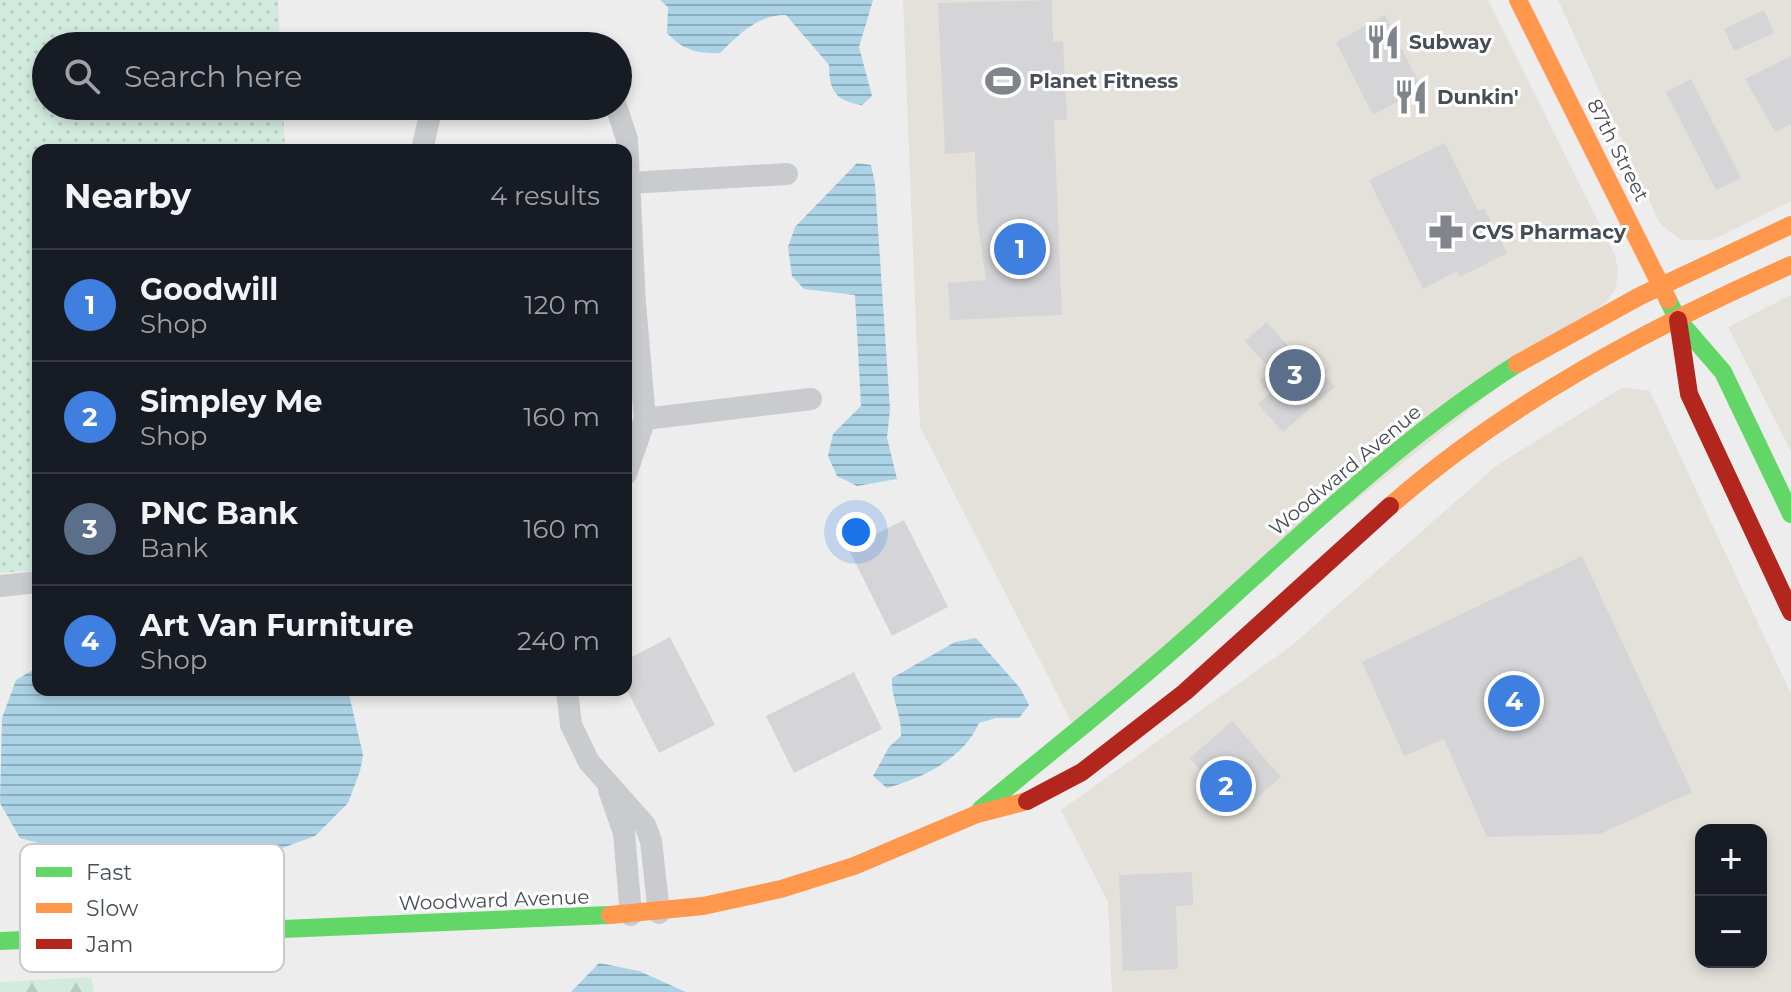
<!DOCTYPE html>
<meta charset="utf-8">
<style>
:root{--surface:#171b24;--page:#242831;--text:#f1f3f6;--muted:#9ea1a6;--line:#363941;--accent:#2563eb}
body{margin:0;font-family:Montserrat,sans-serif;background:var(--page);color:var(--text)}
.controls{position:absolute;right:24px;bottom:24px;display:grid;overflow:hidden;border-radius:16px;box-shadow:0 4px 12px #0003}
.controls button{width:72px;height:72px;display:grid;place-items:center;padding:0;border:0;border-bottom:2px solid var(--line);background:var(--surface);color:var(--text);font:40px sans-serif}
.you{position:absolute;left:856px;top:532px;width:28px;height:28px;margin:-20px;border:6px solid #fff;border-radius:50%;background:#1a73e8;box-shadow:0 0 0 12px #1a73e833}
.badge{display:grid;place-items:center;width:52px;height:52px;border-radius:50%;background:var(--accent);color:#fff;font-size:26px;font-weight:700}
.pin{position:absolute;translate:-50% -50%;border:4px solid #fff;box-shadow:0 2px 8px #0006}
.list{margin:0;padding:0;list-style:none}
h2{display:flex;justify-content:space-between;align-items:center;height:104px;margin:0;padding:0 32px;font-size:34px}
h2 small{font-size:26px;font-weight:400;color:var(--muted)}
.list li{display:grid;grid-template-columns:52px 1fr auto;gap:24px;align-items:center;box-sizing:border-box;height:112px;padding:0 32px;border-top:2px solid var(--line)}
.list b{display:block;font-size:30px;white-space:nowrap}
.list p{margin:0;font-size:26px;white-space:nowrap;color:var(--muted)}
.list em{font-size:26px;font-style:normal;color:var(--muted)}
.icon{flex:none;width:44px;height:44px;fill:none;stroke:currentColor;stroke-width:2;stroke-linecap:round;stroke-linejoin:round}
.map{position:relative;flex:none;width:1791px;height:992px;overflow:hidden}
.search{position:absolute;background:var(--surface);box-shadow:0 4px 12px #0003;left:32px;top:32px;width:600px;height:88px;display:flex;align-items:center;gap:20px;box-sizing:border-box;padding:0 28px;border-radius:44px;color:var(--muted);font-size:30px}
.panel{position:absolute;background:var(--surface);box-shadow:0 4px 12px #0003;left:32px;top:144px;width:600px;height:552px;border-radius:16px}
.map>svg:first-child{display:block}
.commercial{fill:#e3e1da;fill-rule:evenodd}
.forest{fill:url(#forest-firs)}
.park{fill:url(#park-dots)}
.water{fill:url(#water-rules)}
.building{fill:#d5d5d7}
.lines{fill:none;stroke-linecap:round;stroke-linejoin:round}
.street{stroke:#c9cbce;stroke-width:22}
.fast{stroke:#63d668;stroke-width:18}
.slow{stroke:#ff974d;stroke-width:18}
.jam{stroke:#b3261e;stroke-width:18}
.labels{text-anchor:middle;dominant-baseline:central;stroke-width:6;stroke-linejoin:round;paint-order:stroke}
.poi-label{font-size:20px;font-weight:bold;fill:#464d57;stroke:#fff;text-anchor:start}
.street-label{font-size:20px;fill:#464d57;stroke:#fff}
.key{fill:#fff;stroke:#c8cacd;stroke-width:2}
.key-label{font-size:22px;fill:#464d57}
</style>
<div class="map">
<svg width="1791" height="992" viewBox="0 0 1791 992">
<defs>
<pattern id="forest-firs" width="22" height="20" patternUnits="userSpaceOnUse" patternTransform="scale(2)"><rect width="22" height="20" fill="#d3ebdf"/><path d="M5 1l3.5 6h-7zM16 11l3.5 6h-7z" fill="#b6cbc1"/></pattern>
<pattern id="park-dots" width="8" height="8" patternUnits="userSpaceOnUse" patternTransform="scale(2)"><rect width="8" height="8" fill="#d3ebdf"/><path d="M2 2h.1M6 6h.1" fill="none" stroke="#b6cbc1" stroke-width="1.8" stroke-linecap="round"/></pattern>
<pattern id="water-rules" width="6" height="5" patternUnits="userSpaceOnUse" patternTransform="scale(2)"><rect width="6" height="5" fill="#abd2e5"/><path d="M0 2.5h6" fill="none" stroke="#8dadbc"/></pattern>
</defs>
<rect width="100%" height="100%" fill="#ededed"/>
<g class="commercial">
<path d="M903,0h585l127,255 3,14 -2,19 -9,13 -534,424 -153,-298z"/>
<path d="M1558,0h233v201l-79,39h-30l-12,-8 -11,-10z"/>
<path d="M1791,295v156l-63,-124z"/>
<path d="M1623,387l27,4 141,303v298h-679l-4,-90 -47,-92 229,-163 206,-181zM1701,830h60v132h-60z"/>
</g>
<path class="forest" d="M91,977l3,15h-94v-10z"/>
<path class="park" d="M0,0h278l2,46h-234v60h237l2,44h-247v420l-38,3z"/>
<g class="water">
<path d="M660,0h213l-14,47 13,49 -10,9c-26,-4 -33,-14 -33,-40l-43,-50c-29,0 -46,19 -66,38 -23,1 -37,-3 -53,-20l1,-26z"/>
<path d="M857,163l14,2 4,19 15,225 -3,29 10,41 -40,7 -20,-10 -9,-20 5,-22 28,-28 -6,-111 -51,-6 -12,-13 -4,-29 7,-20z"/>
<path d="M976,638l44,50 9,17 -10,13h-23l-17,5c-15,35 -56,55 -92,65l-14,-12 16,-29 12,-11c1,-21 -10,-36 -9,-58l63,-36z"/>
<path d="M38,667v23h310l15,65 -3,16 -12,32 -33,33 -52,19 -75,2h-98l-70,-19 -20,-35 2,-85 14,-38z"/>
<path d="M599,963l40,8 47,21h-115z"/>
</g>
<g class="building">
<path d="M1052,0l1,42 10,-1 4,79h-13l8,195 -112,5 -2,-37 38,-3 -9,-62 -2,-66 -30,2 -7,-151z"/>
<path d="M1764,10l10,23 -40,18 -10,-22z"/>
<path d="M1385,15l37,74 -49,26 -37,-73z"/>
<path d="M1791,56v68l-16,8 -30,-53z"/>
<path d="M1691,79l50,99 -25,12 -50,-98z"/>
<path d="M1445,143l33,68 6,-3 23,45 -47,24 -3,-6 -34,18 -54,-109z"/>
<path d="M1267,322l26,30 6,-5 36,40 -52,45 -25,-28 12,-11 -11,-12 12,-11 -26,-29z"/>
<path d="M904,520l44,87 -56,29 -44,-88z"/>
<path d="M1582,556l110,236 -92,42 -113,3 -43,-98 -40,17 -42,-94z"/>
<path d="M670,637l45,88 -56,28 -33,-65v-28z"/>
<path d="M854,672l28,57 -88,44 -28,-57z"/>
<path d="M1232,721l49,56 -42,37 -49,-56z"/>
<path d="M1192,872l1,33 -17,1 2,63 -55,2 -4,-96z"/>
</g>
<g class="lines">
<g class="street">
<path d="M616,106l11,33 8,164 10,116 -19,55"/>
<path d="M422,150l10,-44"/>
<path d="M629,183l158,-9"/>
<path d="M645,419l166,-20"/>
<path d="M0,586l38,-4"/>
<path d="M567,690l4,35 18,37 56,63 6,16 8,72"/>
<path d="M609,790l15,43 7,82"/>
</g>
<g class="fast">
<path d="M1668,300l10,20 45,52 68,142"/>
<path d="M981,809c70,-58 142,-114 210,-175 105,-94 206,-194 326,-270"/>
<path d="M0,941l610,-26"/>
</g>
<g class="slow">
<path d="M1518,0l150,300"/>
<path d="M1517,364l123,-68 151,-71"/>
<path d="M1390,506c119,-104 257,-177 401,-241"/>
<path d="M610,915l93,-9 78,-17 73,-23 123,-52 50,-13"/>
</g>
<g class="jam">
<path d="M1678,320l11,74 102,218"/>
<path d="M1027,801l55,-29 103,-80 205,-186"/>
</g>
</g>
<defs>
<g id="restaurant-bare" transform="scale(2.76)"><path d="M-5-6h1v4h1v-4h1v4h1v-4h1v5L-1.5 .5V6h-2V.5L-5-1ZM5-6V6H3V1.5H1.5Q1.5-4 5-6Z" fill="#80858c" stroke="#fff" stroke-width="2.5" paint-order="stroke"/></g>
<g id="stadium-bare" transform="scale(2.76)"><path d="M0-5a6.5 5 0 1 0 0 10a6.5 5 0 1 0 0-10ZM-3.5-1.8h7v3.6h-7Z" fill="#80858c" stroke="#fff" stroke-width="2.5" paint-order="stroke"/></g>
<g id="pharmacy-bare" transform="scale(2.76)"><path d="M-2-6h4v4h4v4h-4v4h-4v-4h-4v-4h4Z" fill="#80858c" stroke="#fff" stroke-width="2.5" paint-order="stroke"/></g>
</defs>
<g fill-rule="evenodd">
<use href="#restaurant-bare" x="1383" y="42"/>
<use href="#stadium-bare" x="1003" y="81"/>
<use href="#restaurant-bare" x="1411" y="97"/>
<use href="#pharmacy-bare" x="1446" y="232"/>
</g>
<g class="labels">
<g class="poi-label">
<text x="1409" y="42">Subway</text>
<text x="1029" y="81">Planet Fitness</text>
<text x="1437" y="97">Dunkin'</text>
<text x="1472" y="232">CVS Pharmacy</text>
</g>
<g class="street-label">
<text transform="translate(1618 150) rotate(63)">87th Street</text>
<text transform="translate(1345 470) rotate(-40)">Woodward Avenue</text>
<text transform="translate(494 900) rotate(-2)">Woodward Avenue</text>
</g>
</g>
<rect x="20" y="844" width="264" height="128" rx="12" class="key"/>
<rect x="36" y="867" width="36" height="10" fill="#63d668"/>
<rect x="36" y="903" width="36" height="10" fill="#ff974d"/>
<rect x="36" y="939" width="36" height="10" fill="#b3261e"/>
<g class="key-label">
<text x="86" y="880">Fast</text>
<text x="86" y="916">Slow</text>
<text x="86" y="952">Jam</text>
</g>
</svg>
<div class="controls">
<button>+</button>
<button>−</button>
</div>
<div class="you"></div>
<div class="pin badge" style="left:1020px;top:249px;background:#3f7fe0">1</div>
<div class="pin badge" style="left:1226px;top:786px;background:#3f7fe0">2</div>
<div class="pin badge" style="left:1295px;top:375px;background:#5c6f8a">3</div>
<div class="pin badge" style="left:1514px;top:701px;background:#3f7fe0">4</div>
<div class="search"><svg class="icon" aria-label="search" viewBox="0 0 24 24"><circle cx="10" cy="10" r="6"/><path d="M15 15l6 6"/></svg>Search here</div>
<section class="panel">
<h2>Nearby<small>4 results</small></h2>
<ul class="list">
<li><span class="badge" style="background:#3f7fe0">1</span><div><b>Goodwill</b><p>Shop</p></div><em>120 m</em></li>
<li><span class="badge" style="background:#3f7fe0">2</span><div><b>Simpley Me</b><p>Shop</p></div><em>160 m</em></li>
<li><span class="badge" style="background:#5c6f8a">3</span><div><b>PNC Bank</b><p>Bank</p></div><em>160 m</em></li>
<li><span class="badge" style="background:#3f7fe0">4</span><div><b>Art Van Furniture</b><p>Shop</p></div><em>240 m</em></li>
</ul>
</section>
</div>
